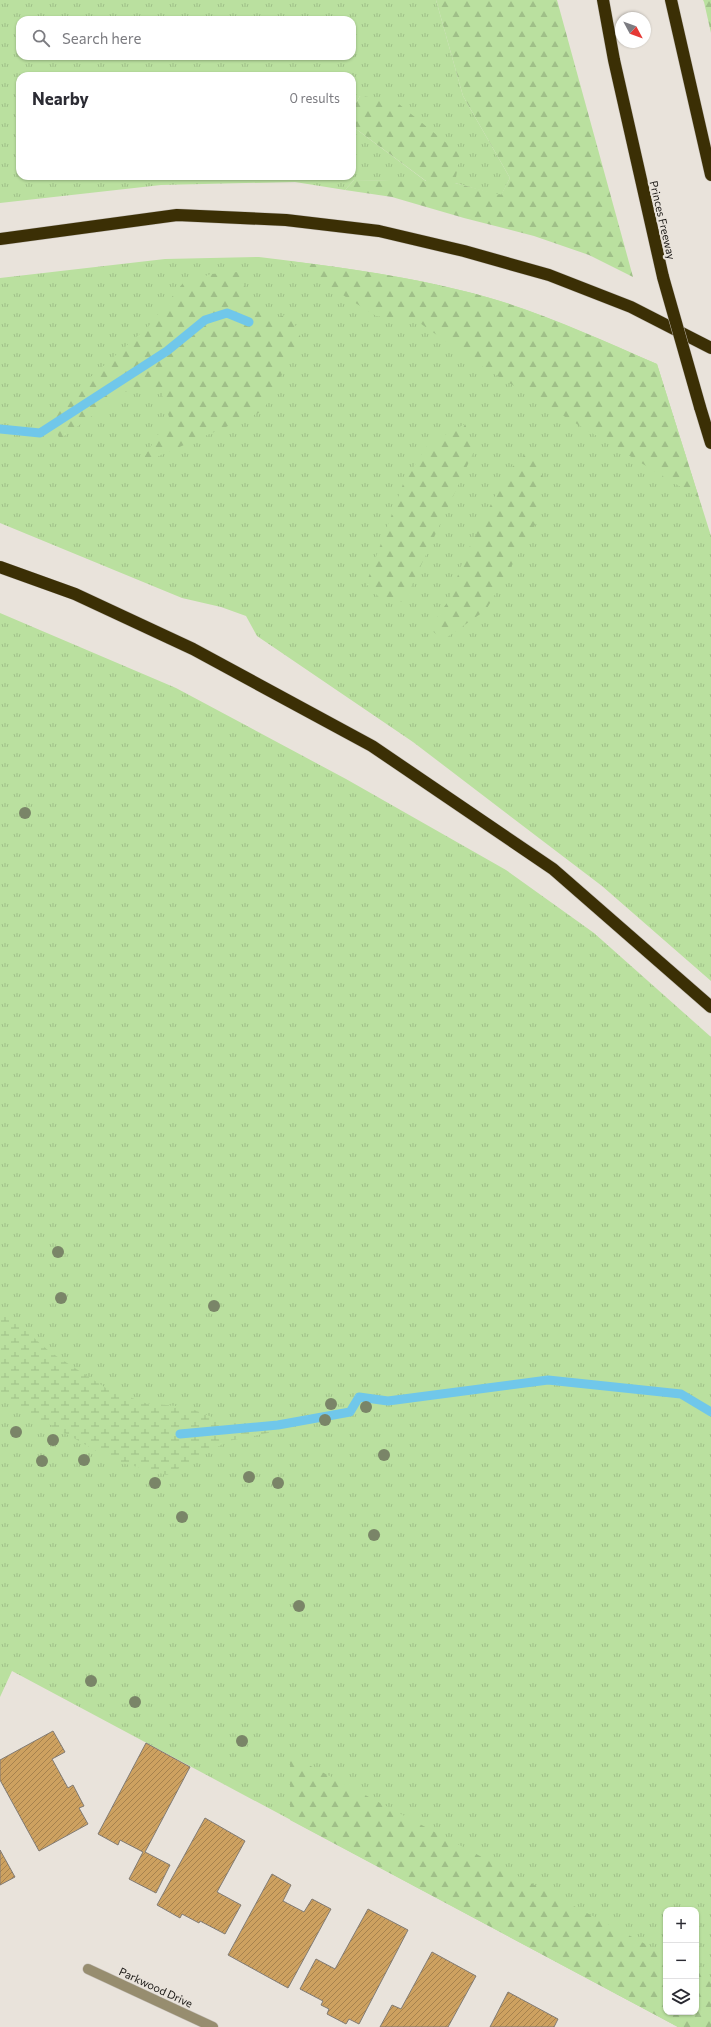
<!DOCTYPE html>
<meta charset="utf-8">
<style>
:root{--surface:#fff;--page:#f2f2f3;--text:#2b2b33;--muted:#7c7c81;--line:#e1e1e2}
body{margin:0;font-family:Commissioner,sans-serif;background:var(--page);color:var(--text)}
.controls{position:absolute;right:12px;bottom:12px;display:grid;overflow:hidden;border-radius:8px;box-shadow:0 1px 3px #0004}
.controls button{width:36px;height:36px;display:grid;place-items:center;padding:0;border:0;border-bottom:1px solid var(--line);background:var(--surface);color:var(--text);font:20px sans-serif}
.compass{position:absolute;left:615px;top:12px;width:36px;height:36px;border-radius:50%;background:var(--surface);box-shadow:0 1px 3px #0004;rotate:131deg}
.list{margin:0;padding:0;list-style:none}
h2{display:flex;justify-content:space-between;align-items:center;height:52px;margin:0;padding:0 16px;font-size:17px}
h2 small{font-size:13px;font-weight:400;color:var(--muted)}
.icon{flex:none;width:22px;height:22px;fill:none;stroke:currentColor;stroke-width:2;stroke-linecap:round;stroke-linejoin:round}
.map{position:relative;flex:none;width:711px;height:2027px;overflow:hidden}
.search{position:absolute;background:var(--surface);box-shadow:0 1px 3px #0004;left:16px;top:16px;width:340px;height:44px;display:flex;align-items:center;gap:10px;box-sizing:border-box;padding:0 14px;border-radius:12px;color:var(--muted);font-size:15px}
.panel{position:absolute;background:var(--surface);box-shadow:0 1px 3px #0004;left:16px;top:72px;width:340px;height:108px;border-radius:12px}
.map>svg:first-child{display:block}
.grass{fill:url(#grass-tufts);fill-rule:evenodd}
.forest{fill:url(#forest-firs)}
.wetland{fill:url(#wetland-marsh)}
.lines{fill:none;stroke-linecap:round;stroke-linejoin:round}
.stream{stroke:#70c7ea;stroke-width:9}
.building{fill:url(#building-hatch);stroke:#817b74}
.minor-casing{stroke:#c4beb7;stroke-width:11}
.motorway-casing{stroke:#c4beb7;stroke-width:13}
.minor{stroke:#978d6f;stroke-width:10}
.motorway{stroke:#3b2f05;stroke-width:12}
.motorway-bridge-casing{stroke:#c4beb7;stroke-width:13;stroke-linecap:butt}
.motorway-bridge{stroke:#3b2f05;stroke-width:12}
.tree{fill:#7a8568}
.labels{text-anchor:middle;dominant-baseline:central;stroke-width:4;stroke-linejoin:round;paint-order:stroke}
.street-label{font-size:11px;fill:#1a1815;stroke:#e9e3db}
</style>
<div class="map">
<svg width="711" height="2027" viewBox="0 0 711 2027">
<defs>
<pattern id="grass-tufts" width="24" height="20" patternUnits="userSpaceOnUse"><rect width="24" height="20" fill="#bae09f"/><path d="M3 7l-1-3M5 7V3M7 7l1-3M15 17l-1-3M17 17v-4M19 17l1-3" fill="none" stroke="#9fbf88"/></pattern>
<pattern id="forest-firs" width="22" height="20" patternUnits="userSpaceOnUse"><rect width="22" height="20" fill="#bae09f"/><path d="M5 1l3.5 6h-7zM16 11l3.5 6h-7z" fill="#9fbf88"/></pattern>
<pattern id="wetland-marsh" width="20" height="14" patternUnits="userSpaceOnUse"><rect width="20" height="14" fill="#bae09f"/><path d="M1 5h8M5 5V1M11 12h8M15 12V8" fill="none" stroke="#9fbf88"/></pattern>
<pattern id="building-hatch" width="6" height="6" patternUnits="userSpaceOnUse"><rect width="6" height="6" fill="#cda160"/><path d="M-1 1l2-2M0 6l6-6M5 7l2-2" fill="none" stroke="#a6824e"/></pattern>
</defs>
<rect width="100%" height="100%" fill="#e9e3db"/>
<g class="grass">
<path d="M0,0h436l27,96 47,82 -9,18 -46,-13 -95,-87 -8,14v-34h-332v100h332v-50l75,56 -73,-2 -9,10 -50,-8 -134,3 -161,18zM20,20h332v36h-332z"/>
<path d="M259,257c71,9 139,17 209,35 64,16 128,46 189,72l54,172v445l-109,-95 -189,-144 -156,-106 -11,-20 -25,-9 -39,-9 -182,-75v-245l165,-19z"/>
<path d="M0,613l176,75 170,91 160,91 88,63 117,104v990h-33l-666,-356 -12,26zM666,1910h30v102h-30z"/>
</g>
<g class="forest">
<path d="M436,0h121l76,277 -44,-22 -55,-19 -70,-18 -72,-21 -47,-7 9,-10 72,1 -74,-55v-16l8,-14 34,4 66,54 -5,29 46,12 9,-17 -47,-82z"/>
<path d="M703,0h8v33l-7,-31z"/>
<path d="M289,261c60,7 120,16 179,31 65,16 127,45 189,72l42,134 -221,-134 -61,-43 -41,-5z"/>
<path d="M238,272l12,26 21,22 19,-7 13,30 -13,15 -27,53 -123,53 29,-47 -8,-27 -36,2 -65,47 -13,-24 101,-88 35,-44 28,-9z"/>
<path d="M465,424l10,25 -71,153 -22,-2 -16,-16 37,-100 25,-40z"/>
<path d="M530,450l13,24 -7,49 -50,87 -43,30 -14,-12 20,-28 15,-42 43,-86z"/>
<path d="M290,1755l376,200v57h30v-41l15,8v48h-33l-388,-207z"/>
</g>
<path class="wetland" d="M0,1308l50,44 56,36 39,15 42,4 37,15 34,4 97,-19 -9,7 -35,6 -33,11 -50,10 -61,34 -55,-15 -47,-27 -65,-35z"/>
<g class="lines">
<g class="stream">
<path d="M0,429l40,4 127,-82 38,-31 22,-7 22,9"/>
<path d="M180,1434l98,-9 72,-13 9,-15 29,4 160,-21 133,14 30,18"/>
</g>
</g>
<g class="building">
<path d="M53,1731l12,21 -13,7 16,29 5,-3 11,21 -5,2 9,16 -49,27 -39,-71v-20z"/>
<path d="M146,1743l44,24 -45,85 25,13 -14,28 -27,-14 14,-27 -23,-12 -2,5 -20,-11z"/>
<path d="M205,1818l40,23 -28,51 24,13 -16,29 -25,-13 -1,2 -17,-9 -2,4 -23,-13z"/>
<path d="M0,1850l15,27 -15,8z"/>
<path d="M272,1874l19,11 -8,16 21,11 8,-13 19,10 -43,79 -60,-33z"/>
<path d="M368,1909l40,21 -49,94 -10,-5 -3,5 -19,-10 2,-5 -8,-4 2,-4 -23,-12 16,-30 19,10z"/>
<path d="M432,1952l44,24 -28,51h-68l12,-22 9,4z"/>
<path d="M508,1992l50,27 -4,8h-64z"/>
</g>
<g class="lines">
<g class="minor-casing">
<path id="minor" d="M88,1969l125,58"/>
</g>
<g class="motorway-casing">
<g id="motorway">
<path d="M603,0l11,60 49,217"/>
<path d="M671,0l40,175"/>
<path d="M0,239l177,-24 109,5 93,11 85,20 85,24 82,32 80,41"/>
<path d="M700,407l11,36"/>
<path d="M0,567l75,27 118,55 179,97 181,123 158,138"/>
</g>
</g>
<use href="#minor" class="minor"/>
<use href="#motorway" class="motorway"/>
<g class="motorway-bridge-casing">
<path id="motorway-bridge" d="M663,277l37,130"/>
</g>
<use href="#motorway-bridge" class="motorway-bridge"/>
</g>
<g class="tree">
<circle cx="25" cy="813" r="6"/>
<circle cx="58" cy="1252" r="6"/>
<circle cx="61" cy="1298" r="6"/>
<circle cx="214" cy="1306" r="6"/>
<circle cx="331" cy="1404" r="6"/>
<circle cx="366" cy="1407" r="6"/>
<circle cx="325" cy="1420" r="6"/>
<circle cx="16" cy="1432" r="6"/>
<circle cx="53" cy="1440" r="6"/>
<circle cx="384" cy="1455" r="6"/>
<circle cx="84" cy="1460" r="6"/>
<circle cx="42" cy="1461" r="6"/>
<circle cx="249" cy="1477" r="6"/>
<circle cx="155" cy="1483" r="6"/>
<circle cx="278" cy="1483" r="6"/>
<circle cx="182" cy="1517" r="6"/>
<circle cx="374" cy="1535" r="6"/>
<circle cx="299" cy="1606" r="6"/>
<circle cx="91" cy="1681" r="6"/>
<circle cx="135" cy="1702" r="6"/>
<circle cx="242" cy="1741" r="6"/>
</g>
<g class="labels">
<g class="street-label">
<text transform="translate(663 220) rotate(77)">Princes Freeway</text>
<text transform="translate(156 1987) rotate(25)">Parkwood Drive</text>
</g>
</g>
</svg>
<div class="controls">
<button>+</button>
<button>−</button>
<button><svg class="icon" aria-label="layers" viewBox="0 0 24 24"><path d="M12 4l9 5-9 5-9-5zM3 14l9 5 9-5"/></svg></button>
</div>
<svg class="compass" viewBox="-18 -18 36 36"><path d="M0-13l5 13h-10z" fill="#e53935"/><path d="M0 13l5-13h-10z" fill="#7c7c81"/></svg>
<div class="search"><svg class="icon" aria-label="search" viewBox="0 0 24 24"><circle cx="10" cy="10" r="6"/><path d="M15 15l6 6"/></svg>Search here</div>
<section class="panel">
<h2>Nearby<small>0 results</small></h2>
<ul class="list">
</ul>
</section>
</div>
